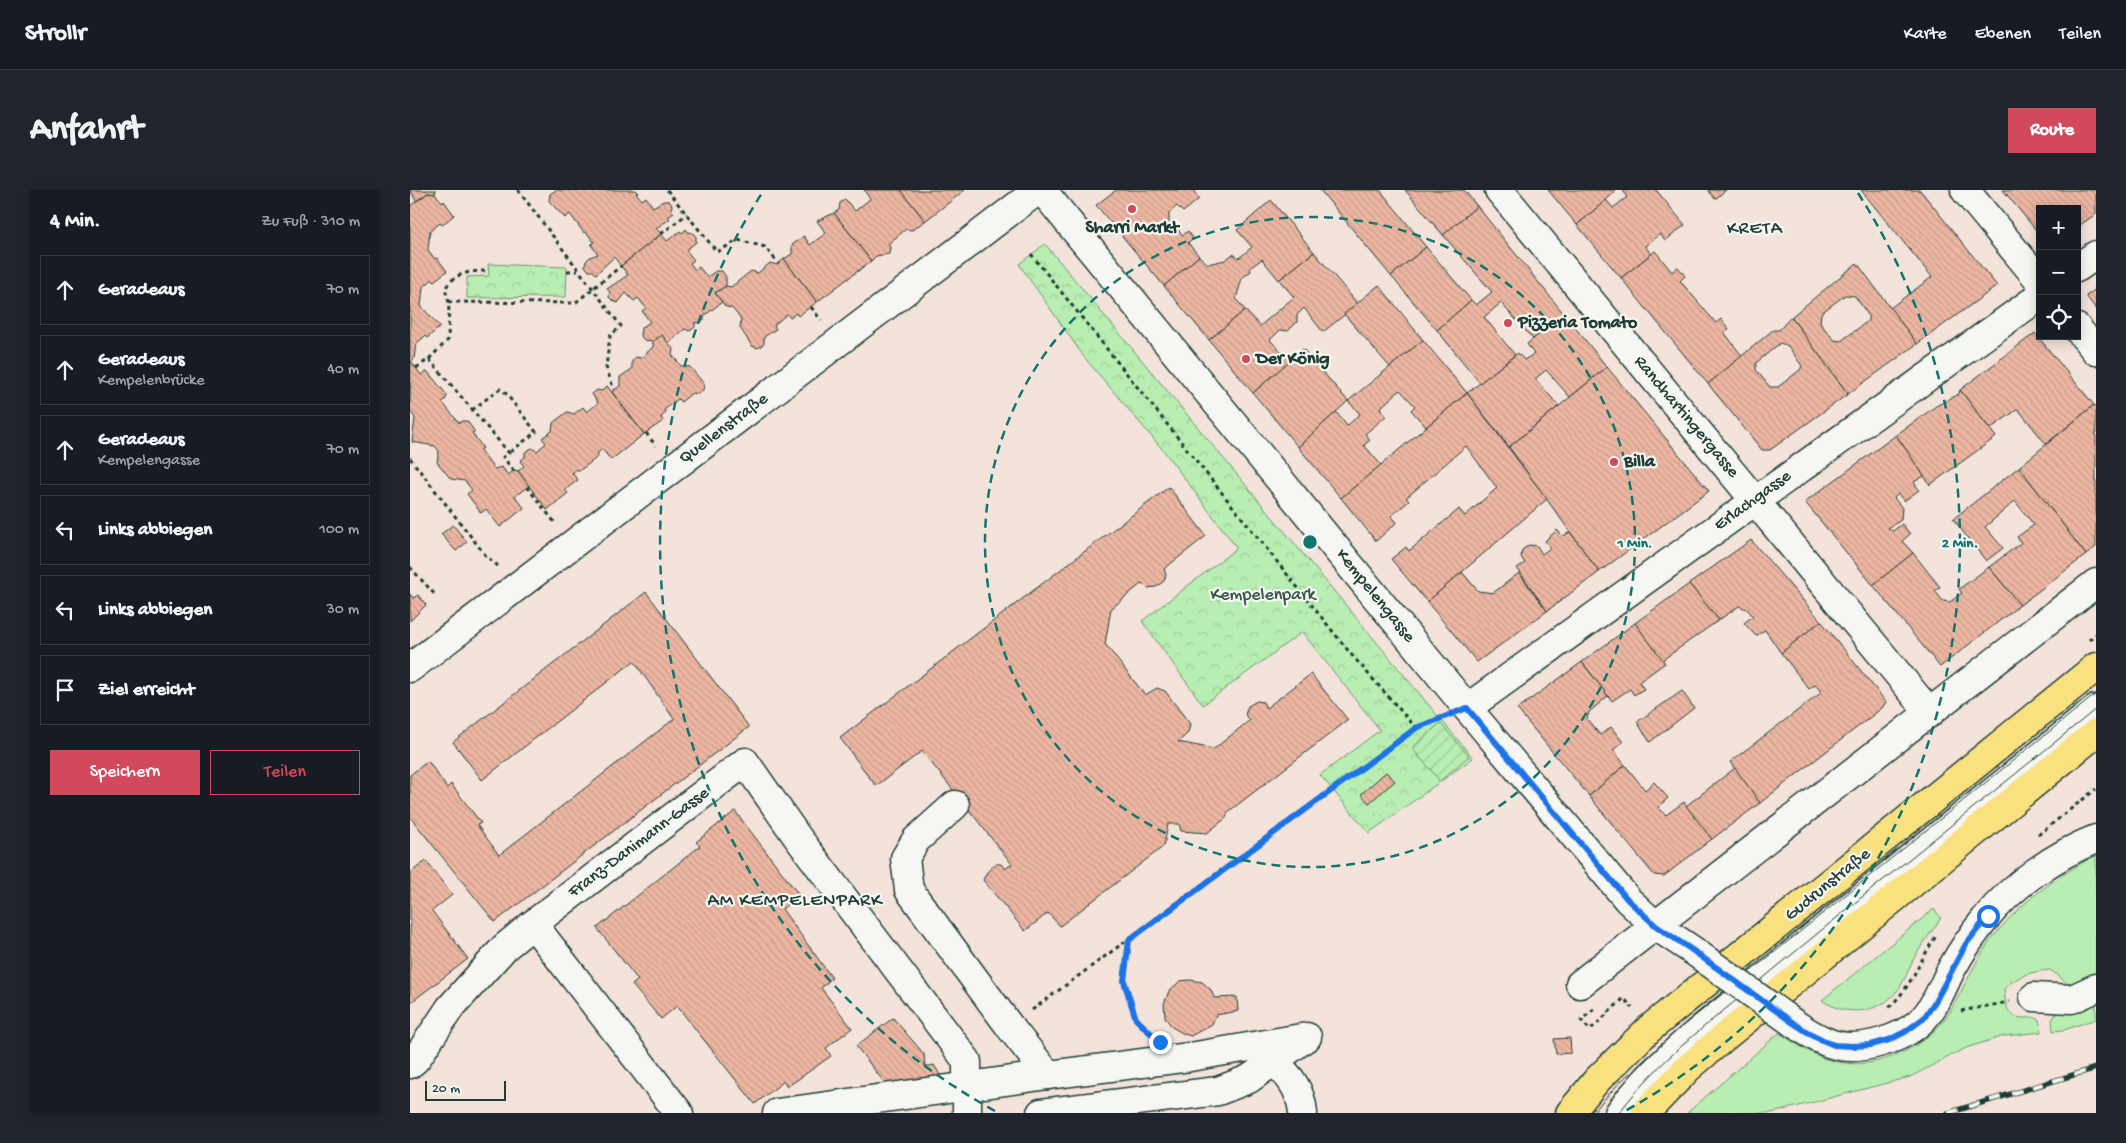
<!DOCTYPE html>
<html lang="de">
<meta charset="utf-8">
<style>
:root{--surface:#171b24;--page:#20242c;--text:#f1f3f6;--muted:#9ea1a6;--line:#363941;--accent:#d1495b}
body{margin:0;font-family:"Gochi Hand",sans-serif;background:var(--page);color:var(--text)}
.controls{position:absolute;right:15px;top:15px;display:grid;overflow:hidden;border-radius:0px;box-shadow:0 2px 12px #0003}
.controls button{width:45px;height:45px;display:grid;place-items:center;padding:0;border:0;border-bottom:1px solid var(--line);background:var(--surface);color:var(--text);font:25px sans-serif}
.scale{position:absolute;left:15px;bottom:12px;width:81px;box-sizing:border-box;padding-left:5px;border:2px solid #1f3d34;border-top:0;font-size:14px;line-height:18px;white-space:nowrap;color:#1f3d34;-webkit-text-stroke:4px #f6f6f2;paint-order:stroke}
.stop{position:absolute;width:15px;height:15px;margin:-11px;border:4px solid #1a73e8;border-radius:50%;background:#fff}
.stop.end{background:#1a73e8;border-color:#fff;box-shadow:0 1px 5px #0008}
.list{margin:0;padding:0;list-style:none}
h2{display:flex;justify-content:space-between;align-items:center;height:65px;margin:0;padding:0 20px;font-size:21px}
h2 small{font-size:16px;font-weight:400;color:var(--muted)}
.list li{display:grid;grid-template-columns:32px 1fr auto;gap:15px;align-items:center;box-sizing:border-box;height:70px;margin:0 10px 10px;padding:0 10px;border:1px solid var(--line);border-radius:0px}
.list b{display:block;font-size:19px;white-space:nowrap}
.list p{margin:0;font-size:16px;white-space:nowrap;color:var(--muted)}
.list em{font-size:16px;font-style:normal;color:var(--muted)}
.actions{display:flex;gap:10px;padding:15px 20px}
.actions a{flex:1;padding:11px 0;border:1px solid var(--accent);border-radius:0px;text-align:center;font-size:18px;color:var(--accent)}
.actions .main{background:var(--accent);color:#fff}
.icon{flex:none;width:28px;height:28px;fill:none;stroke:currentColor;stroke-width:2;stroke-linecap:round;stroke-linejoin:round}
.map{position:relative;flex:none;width:1686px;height:923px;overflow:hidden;border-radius:0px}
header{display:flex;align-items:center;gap:30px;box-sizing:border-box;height:70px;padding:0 25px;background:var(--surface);border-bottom:1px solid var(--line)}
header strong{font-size:24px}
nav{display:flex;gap:28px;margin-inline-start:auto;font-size:18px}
.intro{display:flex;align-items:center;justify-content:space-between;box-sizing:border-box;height:120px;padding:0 30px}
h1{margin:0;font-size:35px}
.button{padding:12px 22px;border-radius:0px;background:var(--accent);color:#fff;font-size:18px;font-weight:700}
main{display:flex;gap:30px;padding:0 30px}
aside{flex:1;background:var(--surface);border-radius:0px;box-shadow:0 2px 12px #0003}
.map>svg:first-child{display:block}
.grass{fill:#b8eeb1;stroke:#6c9672}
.forest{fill:url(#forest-crowns);stroke:#6c9672}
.garden{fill:url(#garden-furrows);stroke:#6c9672}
.building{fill:url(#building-back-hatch);stroke:#1f3d34;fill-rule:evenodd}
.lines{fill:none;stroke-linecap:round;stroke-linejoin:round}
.minor-casing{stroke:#1f3d34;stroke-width:31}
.major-casing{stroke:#1f3d34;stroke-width:31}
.path{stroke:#1f3d34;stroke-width:3;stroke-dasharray:4 4;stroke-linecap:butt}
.minor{stroke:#f6f6f2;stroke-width:28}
.major{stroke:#fae180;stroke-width:28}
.tram{stroke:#1f3d34;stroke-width:1}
.rail-casing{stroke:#1f3d34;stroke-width:5.5}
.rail{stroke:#f6f6f2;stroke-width:4;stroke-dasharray:11;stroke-linecap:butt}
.minor-bridge-casing{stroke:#1f3d34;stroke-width:31;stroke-linecap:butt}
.minor-bridge{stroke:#f6f6f2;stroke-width:28}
.route{stroke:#1a73e8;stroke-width:6}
.ring{fill:none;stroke:#0f766e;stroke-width:2.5;stroke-dasharray:9 6}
.poi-dot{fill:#d1495b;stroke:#f6f6f2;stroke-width:2}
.labels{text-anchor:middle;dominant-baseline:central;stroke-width:4.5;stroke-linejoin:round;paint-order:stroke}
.poi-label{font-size:18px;font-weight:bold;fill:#1f3d34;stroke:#f6f6f2;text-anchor:start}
.street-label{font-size:18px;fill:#1f3d34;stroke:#f6f6f2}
.park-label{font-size:18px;fill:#365847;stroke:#f6f6f2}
.neighbourhood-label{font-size:19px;letter-spacing:1px;fill:#1f3d34;stroke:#f6f6f2}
.centre{fill:#0f766e;stroke:#f6f6f2;stroke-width:2.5}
.ring-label{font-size:15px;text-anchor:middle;font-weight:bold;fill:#0f766e;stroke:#f6f6f2;stroke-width:4.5;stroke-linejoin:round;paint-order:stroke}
</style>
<header>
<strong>Strollr</strong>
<nav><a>Karte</a><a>Ebenen</a><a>Teilen</a></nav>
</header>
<div class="intro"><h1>Anfahrt</h1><a class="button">Route</a></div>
<main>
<aside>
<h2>4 Min.<small>Zu Fuß · 310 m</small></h2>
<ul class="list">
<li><svg class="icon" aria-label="ahead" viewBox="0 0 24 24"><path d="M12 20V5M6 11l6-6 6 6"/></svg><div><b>Geradeaus</b></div><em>70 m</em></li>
<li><svg class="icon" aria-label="ahead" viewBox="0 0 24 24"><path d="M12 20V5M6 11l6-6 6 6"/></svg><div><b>Geradeaus</b><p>Kempelenbrücke</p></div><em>40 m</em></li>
<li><svg class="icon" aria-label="ahead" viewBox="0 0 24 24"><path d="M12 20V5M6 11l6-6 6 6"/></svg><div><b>Geradeaus</b><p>Kempelengasse</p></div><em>70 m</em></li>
<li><svg class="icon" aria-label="left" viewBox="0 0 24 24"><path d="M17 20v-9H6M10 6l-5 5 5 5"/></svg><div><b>Links abbiegen</b></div><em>100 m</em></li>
<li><svg class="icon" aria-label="left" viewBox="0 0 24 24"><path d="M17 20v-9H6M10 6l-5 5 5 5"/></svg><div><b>Links abbiegen</b></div><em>30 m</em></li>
<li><svg class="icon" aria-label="arrive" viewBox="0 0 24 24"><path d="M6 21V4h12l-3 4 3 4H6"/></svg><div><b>Ziel erreicht</b></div></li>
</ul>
<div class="actions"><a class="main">Speichern</a><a>Teilen</a></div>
</aside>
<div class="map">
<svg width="1686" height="923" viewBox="0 0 1686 923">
<defs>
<pattern id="forest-crowns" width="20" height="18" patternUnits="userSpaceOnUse" patternTransform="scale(1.25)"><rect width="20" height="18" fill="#b8eeb1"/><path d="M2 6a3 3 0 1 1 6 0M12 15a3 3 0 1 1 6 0" fill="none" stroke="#9ecd99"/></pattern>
<pattern id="garden-furrows" width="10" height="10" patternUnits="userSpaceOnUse" patternTransform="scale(1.25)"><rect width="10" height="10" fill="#b8eeb1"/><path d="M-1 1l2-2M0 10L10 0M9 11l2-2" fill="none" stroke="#9ecd99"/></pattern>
<pattern id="building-back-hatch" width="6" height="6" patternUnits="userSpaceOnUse" patternTransform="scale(1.25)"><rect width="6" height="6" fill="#edb6a2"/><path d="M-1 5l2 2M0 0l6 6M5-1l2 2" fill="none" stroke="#cb9d8c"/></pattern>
</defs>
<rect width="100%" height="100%" fill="#f3e3da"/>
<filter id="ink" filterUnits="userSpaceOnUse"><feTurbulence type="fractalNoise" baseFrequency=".02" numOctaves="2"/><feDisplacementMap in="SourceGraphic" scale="10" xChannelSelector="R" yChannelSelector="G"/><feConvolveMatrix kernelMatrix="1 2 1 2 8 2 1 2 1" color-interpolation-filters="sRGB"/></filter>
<g filter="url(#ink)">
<g class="grass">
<path d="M1686,665v126c-33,12 -21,4 -46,-11 -18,1 -34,6 -46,19 2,17 2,30 24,29 5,-1 7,-1 11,2l3,12 -38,4 -38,12 -56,29 -138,36h-85l92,-80c16,10 32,21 50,27 43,13 96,-10 120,-47 17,-27 27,-57 49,-82 28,-33 60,-55 98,-76z"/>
<path d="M1524,719l7,9c-9,14 -20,27 -28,42 -5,10 -8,21 -16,31 -18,23 -52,26 -75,9z"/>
<path d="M1686,807v22l-32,11 -11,1 -1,-11 3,-5z"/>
</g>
<g class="forest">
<path d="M635,54l428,514 -104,75 -49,-58 60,-45 -78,-98 -99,73 -61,-84 95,-73 -74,-98 -79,-93 -65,-93z"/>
<path d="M78,74l79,3 -1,30 -99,1v-21l22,-1z"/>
</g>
<path class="garden" d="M1030,533l29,33 -29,25 -28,-33z"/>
<g class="building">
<path d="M0,0h26l-1,4 -7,-1 -12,8z"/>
<path d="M146,0h80l2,2 -2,1 6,7 4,-3 7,10 10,-6h6l3,4 -1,5 3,3 -6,4 2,2 -14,9 5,6 -40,32 -7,-9 -18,17 -3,-3h-4l-4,-5 1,-5 4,-4 8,-3 -7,-9 3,-3 -8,-10 -2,1 -14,-19 -5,4 -16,-17 1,-7z"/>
<path d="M454,0h37l24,31 -13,9 -6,-1 -18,15 2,3 -1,7 -13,2 -5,5 -37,-48 5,-3 1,-7 5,-4 10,12 15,-12z"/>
<path d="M491,0h64l-40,31z"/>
<path d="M706,0h77l6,9 -16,13 -6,-6 -8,7v8l14,14 5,-4 5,7 -5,5 11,13 -35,30 -68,-81z"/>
<path d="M910,0h60l46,57 -35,29z"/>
<path d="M995,0h59l13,16 -34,29z"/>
<path d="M1138,0h66l1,2 -38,33z"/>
<path d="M1213,0h33l29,35 -20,16 -5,-7 -15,12 6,8 -30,24 -44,-53 29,-25 7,8 14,-11z"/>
<path d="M1298,0h18l-11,9z"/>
<path d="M1451,0h59l77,96 -80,58 -27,-36 42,-31z"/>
<path d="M1593,0h93v24l-19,13v-18h-37v26z"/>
<path d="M18,3l7,1 8,9 1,-2 10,14 -12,10 -2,-2 -10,8 -2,19 7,9 2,-1 10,13 -13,10 -1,-2 -10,8 -2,19 19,21 -13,11 -2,-2 -9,8 -2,15 -4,3v-156z"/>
<path d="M861,10l43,52 -35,28 -17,-21 -12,9 1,3 -9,7 -6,21 9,11 -36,30 -45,-54 35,-30 9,8 17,-4 8,-6 6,4 13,-11 -15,-17z"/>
<path d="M1067,16l87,108 -31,25 -32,-36 -17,14 31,38 -35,28 -43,-53 34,-30 5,5 16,-13 -49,-57z"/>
<path d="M424,23l37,48 -54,41 -33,-43 8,-5v-9l12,-9 6,9 16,-12 -9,-12z"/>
<path d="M276,39l2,3 5,1 3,4v5l-10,8 8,10 -4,3 5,7 4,-3 8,10 9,-6h6l4,6v9l-11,7 7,9 -18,14v4l-5,3 -4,-1v5l-5,4 -5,-2 -17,14 -6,-8 -9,6 -9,-1 -4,-5 1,-7 9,-6 -8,-11 4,-3 -8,-10 -4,3 -8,-8 -8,10 -5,-2 -4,-4 1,-5 -3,-3 21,-14 -7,-9 40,-32 6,7 13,-10 2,2z"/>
<path d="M1016,57l45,53 -34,30 -46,-54z"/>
<path d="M1245,61l17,21 6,-5 7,9 -5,5 36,42 5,-4 8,10 -5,3 18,24 -34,28 -87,-106z"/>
<path d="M904,62l44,52 -35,28 -19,-24 -7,7v7l-9,9 -8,-1 -10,10 20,21 -37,32 -44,-53 36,-30 15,16 34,-29 -15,-17z"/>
<path d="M374,69l33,43 -19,14 -2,-3 -6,5 -3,-4 -13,11 2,4 -12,8v7l-6,4 -6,-2 -12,-18 1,-9 -9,-11 -6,-1 -11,-14 11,-7 5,1 20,-16 7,2 12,-10 7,2z"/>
<path d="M1447,73l60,81 -69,50 -57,-77zM1435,105l10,1 13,19v6l-27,20 -7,-1 -14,-17 1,-10z"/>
<path d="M969,95l44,55 -33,27 -46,-53z"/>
<path d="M1686,99v20l-10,-13z"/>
<path d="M1154,124l43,53 -37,30 -24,-27 -11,9 24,27 -50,41 -42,-54 51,-40 6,7 10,-6 -7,-10z"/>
<path d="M1381,127l57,77 -78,56h-8l-54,-66 65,-54h6zM1370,153l8,3 14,20 -2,4 -22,17h-8l-14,-17v-7z"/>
<path d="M1625,143l59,72 -48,39 -28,-35 -28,20 -30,-39z"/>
<path d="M252,145l11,14 -1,6 9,11 9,1 14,17 -1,6 -5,4 -6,-1 -11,9 -3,-3 -14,11 2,3 -5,4 2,4 -19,13 -32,-42 8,-6v-9l12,-8v-8l4,-4 5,1 12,-11v-6z"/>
<path d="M1013,150l44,53 -41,34 -15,-17 4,-4 -15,-16 -20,18 6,8 -21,18 5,6 -6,5 17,20 -40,33 -43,-51 38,-35 11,14 13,-12 -12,-13z"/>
<path d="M893,159l45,52 -50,46 -45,-54z"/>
<path d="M1,171l10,14 6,-4 20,24 -1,4 -4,3 17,21 3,-2h5l8,11 -3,1 11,15 -3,2 14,19 8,-2 6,8 7,-5 3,1 11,15 -14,10 9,12 -24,19 -14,-18 -5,4 -14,-19 5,-4 -7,-9 -14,-2 -14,-17 2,-11 -4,-5 -23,-4 3,-24 -5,-7z"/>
<path d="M1197,177l102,124 -110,81 -90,-125z"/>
<path d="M197,196l37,48 -33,26 -9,-11 -5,5 2,2 -20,15 -2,-2 -5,4 6,7 -13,10 3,3 -21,17 -29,-39 6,-5 -4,-5 5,-4v-5l7,-4 5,3 9,-8 -4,-5 10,-7 1,-8 14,-11 7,2 9,-7 4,5 11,-9 -6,-9 5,-4 5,1z"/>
<path d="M1550,200l36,47 -66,48 -34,-50 40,-29 23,-12z"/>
<path d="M1057,203l80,106 -120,103 -36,-43 15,-12 3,4 50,-42 6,7 32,-28 -31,-42 -60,52 3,3 -18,15 6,6 -21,19 -35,-43z"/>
<path d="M1684,215l2,3v139l-10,8 -67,-88z"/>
<path d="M1486,245l28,41 -10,6 5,8 -15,11 -6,-7 -4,4 8,10 -1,12 -13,8 5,3 9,-7 8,10 -8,7 11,12 -40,32 -68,-83z"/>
<path d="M1609,277l67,88 -66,50 -31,-38 32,-24 -4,-6 17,-12 -19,-24 -30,26 18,21 -17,13 -33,-42z"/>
<path d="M759,297l37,49 -42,33 2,6 -2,6 -8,6 -9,1 -5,-5 -31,26 -6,35 40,51 12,-7 8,3 25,33 -2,9 -10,9 36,7 36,-29 -5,-5 3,-9 9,-5 6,1 3,6 45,-34 37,46 -120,92 -2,6 -19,15 -26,-2 -2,-7h-11l-4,22 -104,80 -12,-13 -23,18 -42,-51 4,-8 9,-8h5l4,5 7,-5 -90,-113 -46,35 -36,-48z"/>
<path d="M43,335l14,17 -11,9 -15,-17z"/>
<path d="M1147,340l6,6 7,-4 29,40 -52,39 -30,-43 8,-5 -4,-6 1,-7 7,-5 8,1 5,8 8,-6 -5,-7z"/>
<path d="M1341,350l70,81 -40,32 -16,-23 -9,6 -12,-13 9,-7 -6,-7 -8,-3 -20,14 -30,-36z"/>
<path d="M1503,363l27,34 -5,4 8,10 7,1 12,-9 -3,-4 30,-22 31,38 -80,62 -67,-82z"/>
<path d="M1052,382l16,19 15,2 26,-20 28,38 -70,51 -50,-60z"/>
<path d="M1279,394l30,36 -58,41 -26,-38z"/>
<path d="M236,402l103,135 -254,195 -85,-105v-42l18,-14 19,27 4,-4 30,39 -4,2 22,30 171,-133 4,-3 -40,-58 -152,119 -29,-38z"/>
<path d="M0,404l3,4 5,-3 8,10 -16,16z"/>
<path d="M1411,431l65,81 -4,6 -122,95 -30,-41 92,-70 -7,-7 -6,4 -28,-36z"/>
<path d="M1225,433l30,40 -26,19 5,7 -10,6 -4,-6 -18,12 -30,-39z"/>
<path d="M1172,472l26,34 -19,16 -2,7 13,16 11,-8 12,15 -10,8 12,15 -36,31 -72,-87z"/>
<path d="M1272,501l12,17 -44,34 -13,-20z"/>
<path d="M1215,575l20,25 9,-8 14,16 -10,9 8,8 18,-13 28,37 -48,37 -10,-1 -65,-79z"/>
<path d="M1325,578l25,35 -48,36 -26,-33z"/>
<path d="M976,582l9,9 -26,22 -8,-9z"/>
<path d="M325,621l64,84 -17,14 50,69 -11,10 31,40 -26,20 5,8 -44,31 -3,-6 -29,23 -78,-98 -16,13 -29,-34 6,-5 -41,-52 103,-82 -4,-4z"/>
<path d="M16,671l26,34 -20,16 36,48 -58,44v-130z"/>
<path d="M780,790l12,2 9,8 3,8 23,-1 1,14 -22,4 -4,9 -21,12 -7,-2 -12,-7 -7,-10 -1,-13 5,-13 11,-10z"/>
<path d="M483,828l31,36 1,13 9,-2 8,13 -55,8 -31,-40z"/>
<path d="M1160,848l1,15 -15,1 -2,-15z"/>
</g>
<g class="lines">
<g class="minor-casing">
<g id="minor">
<path d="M632,0l425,518 161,192 28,26 36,24"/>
<path d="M1089,0l431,523"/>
<path d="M1555,0l75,91"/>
<path d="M1667,78l19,-13"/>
<path d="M1667,138l19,23"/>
<path d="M0,478l628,-478"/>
<path d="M1057,518l573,-412"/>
<path d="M545,615l-39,35 -11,18 4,32 101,137 38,48"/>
<path d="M123,734l212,-162 53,76 169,223v52"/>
<path d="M1170,794l516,-401"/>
<path d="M1624,807l38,2 24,-11"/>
<path d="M1382,832c13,9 25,17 40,22 28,9 72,-5 92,-26 13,-14 19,-33 28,-50 10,-18 21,-34 34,-50 28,-34 69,-63 110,-79"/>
<path d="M864,872c16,14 27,28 29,51"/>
<path d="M0,874l6,-5 34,-51 55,-61 28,-23 146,189"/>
<path d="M367,923l271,-38 142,-18 117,-20"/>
<path d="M631,923l177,-22 31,-12 52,-38"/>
<path d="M1209,923c42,-57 101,-98 154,-143 107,-89 216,-174 323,-261"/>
</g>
</g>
<g class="major-casing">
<g id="major">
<path d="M1160,923l27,-33 52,-51 447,-362"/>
<path d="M1235,923l43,-45 34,-29 374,-306"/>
</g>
</g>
<g class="path">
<path d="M108,0l103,136 -11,10 -4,31 8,23"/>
<path d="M257,0l50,62 21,-12 27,7 14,17"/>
<path d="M251,44l26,-20"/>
<path d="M621,64l319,399 66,75 25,-10"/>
<path d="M157,81h11"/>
<path d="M39,112l-4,-13c9,-17 27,-18 43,-18"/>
<path d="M401,117l10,13"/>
<path d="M19,169l19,-19 1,-38 126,1 46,-37"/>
<path d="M6,178l13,-9 80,94 -6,4 11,14"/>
<path d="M62,220l25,-19 3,-2 4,2 32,41 -27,21"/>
<path d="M236,243l10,13"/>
<path d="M0,268l76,98 12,10"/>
<path d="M117,297l29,37"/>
<path d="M0,377l26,29"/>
<path d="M1679,450l7,-6"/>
<path d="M1628,645l58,-46"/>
<path d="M719,750l-5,41 12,38 16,16"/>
<path d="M1479,817c22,-19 31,-47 47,-71"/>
<path d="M1184,819l-13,11 9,10 34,-32 8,10"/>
<path d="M622,820l384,-282"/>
<path d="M1551,821l48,-9"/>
</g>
<use href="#minor" class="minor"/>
<use href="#major" class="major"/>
<g class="tram">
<path d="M1182,923l29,-32 54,-49 421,-338"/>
<path d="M1209,923c42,-57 101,-98 154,-143 107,-89 216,-174 323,-261"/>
</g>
<g class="rail-casing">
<path id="rail" d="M1538,923l148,-45"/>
</g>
<use href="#rail" class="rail"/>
<g class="minor-bridge-casing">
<path id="minor-bridge" d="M1282,760l100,72"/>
</g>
<use href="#minor-bridge" class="minor-bridge"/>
</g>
</g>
<g class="lines" filter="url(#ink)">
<path class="route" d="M750,852l-24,-23 -12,-38 5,-41 287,-212 51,-20 161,192 28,26 36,24 100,72 23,15 19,8 18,1 19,-1 18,-5 16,-8 19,-14 12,-18 30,-56 22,-28"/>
</g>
<g class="ring">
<circle cx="900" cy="352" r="325"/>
<path d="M585 921A650 650 0 0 1 352 3M1448 3A650 650 0 0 1 1215 921"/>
</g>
<g class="poi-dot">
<circle cx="722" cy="19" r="5"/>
<circle cx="1098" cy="133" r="5"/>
<circle cx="836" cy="169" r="5"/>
<circle cx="1204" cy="272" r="5"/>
</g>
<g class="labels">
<g class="poi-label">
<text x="722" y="38" text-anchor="middle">Sharri Markt</text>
<text x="1108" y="133">Pizzeria Tomato</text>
<text x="846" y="169">Der König</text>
<text x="1214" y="272">Billa</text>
</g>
<g class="street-label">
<text transform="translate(1276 227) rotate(50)">Randhartingergasse</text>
<text transform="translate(314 239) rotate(-37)">Quellenstraße</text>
<text transform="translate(1343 311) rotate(-36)">Erlachgasse</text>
<text transform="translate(965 406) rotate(51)">Kempelengasse</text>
<text transform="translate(229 653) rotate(-37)">Franz-Danimann-Gasse</text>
<text transform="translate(1418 695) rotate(-39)">Gudrunstraße</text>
</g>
<g class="park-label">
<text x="853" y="405">Kempelenpark</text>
</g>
<g class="neighbourhood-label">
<text x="1345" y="39">KRETA</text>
<text x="385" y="711">AM KEMPELENPARK</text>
</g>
</g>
<circle cx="900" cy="352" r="8" class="centre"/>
<g class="ring-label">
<text x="1225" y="357">1 Min.</text>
<text x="1550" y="357">2 Min.</text>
</g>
</svg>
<div class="controls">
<button>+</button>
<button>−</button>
<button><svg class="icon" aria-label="locate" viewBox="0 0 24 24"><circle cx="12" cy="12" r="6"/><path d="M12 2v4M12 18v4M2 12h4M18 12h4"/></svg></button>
</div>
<div class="scale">20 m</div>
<div class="stop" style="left:1578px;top:726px"></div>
<div class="stop end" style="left:750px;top:852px"></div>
</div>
</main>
